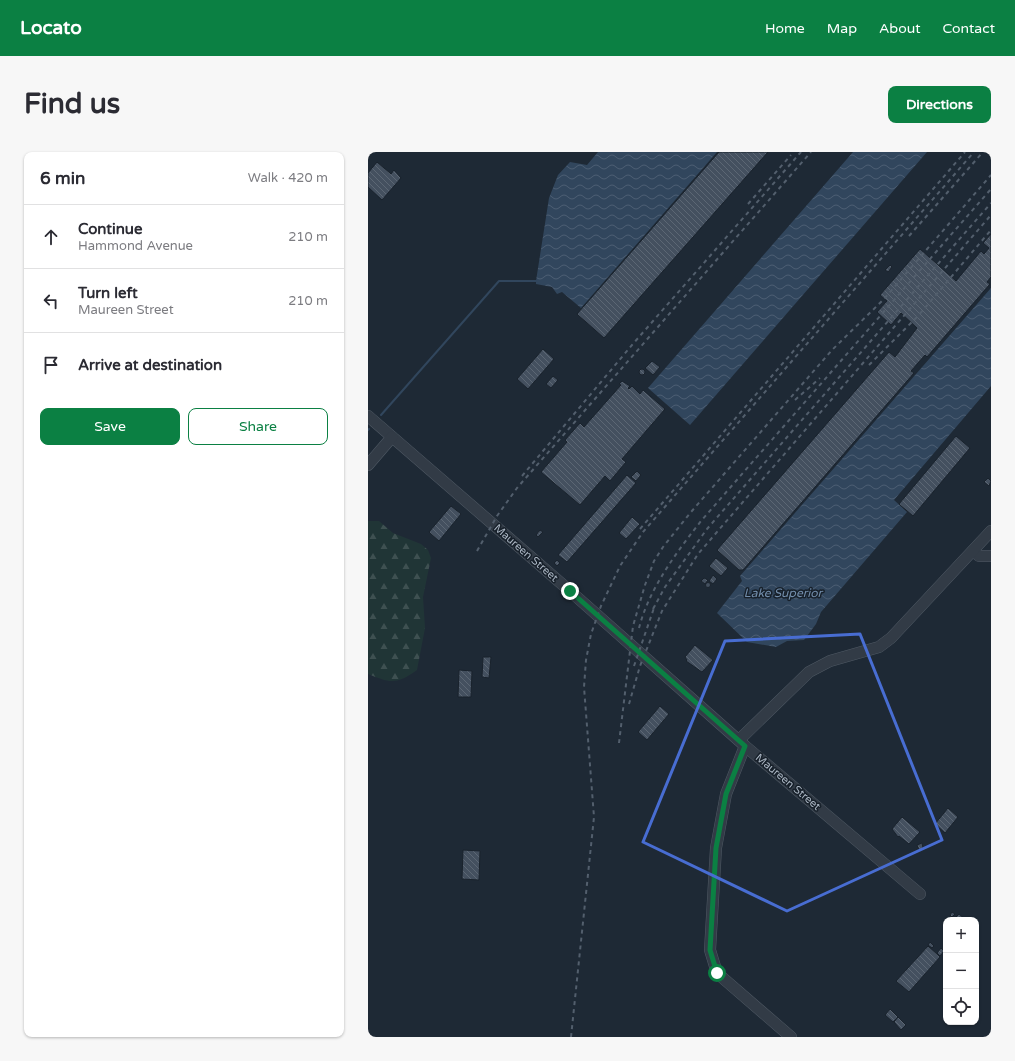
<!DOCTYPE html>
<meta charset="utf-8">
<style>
:root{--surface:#fff;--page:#f7f7f7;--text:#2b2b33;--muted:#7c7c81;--line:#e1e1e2;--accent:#0b8043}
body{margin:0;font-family:"Varela Round",sans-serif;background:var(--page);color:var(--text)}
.controls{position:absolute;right:12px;bottom:12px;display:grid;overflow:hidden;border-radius:8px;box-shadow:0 1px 3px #0004}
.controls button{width:36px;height:36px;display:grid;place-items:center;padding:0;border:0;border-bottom:1px solid var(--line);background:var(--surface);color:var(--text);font:20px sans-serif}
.stop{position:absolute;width:12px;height:12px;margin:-9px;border:3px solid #0b8043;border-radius:50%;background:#fff}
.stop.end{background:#0b8043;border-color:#fff;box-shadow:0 1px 4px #0008}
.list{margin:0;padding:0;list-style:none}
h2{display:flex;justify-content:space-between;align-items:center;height:52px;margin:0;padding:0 16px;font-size:17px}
h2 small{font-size:13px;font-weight:400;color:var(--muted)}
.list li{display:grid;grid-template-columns:26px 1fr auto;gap:12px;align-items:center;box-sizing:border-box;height:64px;padding:0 16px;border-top:1px solid var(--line)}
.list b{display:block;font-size:15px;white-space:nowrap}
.list p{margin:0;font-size:13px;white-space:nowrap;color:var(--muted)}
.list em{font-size:13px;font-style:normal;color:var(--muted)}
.actions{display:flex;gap:8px;padding:12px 16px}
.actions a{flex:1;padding:9px 0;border:1px solid var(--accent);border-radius:8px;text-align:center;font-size:14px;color:var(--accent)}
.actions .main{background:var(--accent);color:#fff}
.icon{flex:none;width:22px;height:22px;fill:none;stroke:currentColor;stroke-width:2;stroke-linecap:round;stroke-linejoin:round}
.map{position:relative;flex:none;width:623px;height:885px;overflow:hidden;border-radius:8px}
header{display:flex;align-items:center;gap:24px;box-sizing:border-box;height:56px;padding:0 20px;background:var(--accent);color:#fff}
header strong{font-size:19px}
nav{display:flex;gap:22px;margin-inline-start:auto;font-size:14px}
.intro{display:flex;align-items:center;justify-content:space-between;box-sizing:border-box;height:96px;padding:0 24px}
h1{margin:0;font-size:28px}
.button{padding:10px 18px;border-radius:8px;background:var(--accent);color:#fff;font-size:14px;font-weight:700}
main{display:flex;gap:24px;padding:0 24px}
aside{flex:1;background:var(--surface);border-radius:8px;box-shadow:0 1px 3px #0004}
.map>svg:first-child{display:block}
.forest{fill:url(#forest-firs)}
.water{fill:url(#water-waves)}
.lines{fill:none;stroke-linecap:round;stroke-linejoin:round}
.stream{stroke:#31465d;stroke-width:2}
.building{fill:url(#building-back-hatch);stroke:#19222c}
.minor-casing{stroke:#4f5964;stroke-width:12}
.minor{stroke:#323b46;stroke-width:11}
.rail{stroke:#535f6d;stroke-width:2;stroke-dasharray:4 4;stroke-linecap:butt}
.route{stroke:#0b8043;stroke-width:5}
.marked{fill:none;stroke:#486dd2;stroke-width:3;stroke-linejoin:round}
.labels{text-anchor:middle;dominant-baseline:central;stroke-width:3;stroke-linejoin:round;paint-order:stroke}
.street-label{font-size:11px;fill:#abb6c3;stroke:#17202a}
.water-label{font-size:12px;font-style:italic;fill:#738eac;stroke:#17202a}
</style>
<header>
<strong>Locato</strong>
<nav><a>Home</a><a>Map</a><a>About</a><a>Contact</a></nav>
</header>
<div class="intro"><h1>Find us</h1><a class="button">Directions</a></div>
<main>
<aside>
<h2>6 min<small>Walk · 420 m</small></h2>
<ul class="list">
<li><svg class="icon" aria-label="ahead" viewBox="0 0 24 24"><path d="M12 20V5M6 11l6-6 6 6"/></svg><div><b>Continue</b><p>Hammond Avenue</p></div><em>210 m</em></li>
<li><svg class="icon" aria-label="left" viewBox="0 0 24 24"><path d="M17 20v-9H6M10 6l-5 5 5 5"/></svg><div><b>Turn left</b><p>Maureen Street</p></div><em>210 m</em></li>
<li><svg class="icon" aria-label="arrive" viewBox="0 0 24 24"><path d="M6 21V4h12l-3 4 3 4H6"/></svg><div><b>Arrive at destination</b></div></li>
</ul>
<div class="actions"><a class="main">Save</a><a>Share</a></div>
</aside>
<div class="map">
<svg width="623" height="885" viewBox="0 0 623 885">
<defs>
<pattern id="forest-firs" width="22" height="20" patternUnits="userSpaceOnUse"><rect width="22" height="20" fill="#203536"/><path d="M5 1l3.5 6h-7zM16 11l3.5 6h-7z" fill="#3e5051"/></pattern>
<pattern id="water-waves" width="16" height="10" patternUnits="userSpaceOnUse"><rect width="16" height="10" fill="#31465d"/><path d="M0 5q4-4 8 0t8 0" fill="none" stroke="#4c5e73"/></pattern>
<pattern id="building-back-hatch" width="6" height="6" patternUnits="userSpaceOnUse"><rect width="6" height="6" fill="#44505f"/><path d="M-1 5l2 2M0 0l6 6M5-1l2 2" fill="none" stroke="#5c6774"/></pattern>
</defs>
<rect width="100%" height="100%" fill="#1e2935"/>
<path class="forest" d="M0,369h11l14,12 28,11 7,6 3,8 -8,39 2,31 -8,42c-21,15 -27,13 -49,4z"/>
<g class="water">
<path d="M230,0h119l-136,156 -19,-16 -5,2 -5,-7 -16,-3v-3l13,-83 9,-23 12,-13 17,3z"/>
<path d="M485,0h74l-237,273 -42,-37z"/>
<path d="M623,136v98l-97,114 13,12 -86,100 -5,12 -12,16 -17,1 -11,6 -29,-5 -30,-29 25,-32 -2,-5z"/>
</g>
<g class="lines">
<g class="stream">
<path d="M13,263l118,-134h37"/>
<path d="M0,278l1,-1"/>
</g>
</g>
<g class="building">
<path d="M351,0h49l-164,186 -27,-24z"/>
<path d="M9,10l14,12 3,-4 7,8 -19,22 -14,-13v-14z"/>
<path d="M623,82v43l-4,5 3,2 -63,73 -2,-2 -14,16 3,2 -171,197h-4l-22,-20 172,-198 6,5 22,-29 -16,-15 -10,12 -14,-13 10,-11 -7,-6 40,-46 36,32 25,-30 3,3 5,-6 -6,-5z"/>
<path d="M522,113l2,2 -4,5 -3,-2z"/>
<path d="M175,197l11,10 -26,30 -11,-10z"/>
<path d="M284,209l8,6 -7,8 -8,-7z"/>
<circle cx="274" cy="220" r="3"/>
<path d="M185,224l5,4 -7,8 -5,-4z"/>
<path d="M254,229l8,5 -2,2 1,1 3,-3 8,8 3,-4 22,19 -43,50 4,3 -16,19 -5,-5 -25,29 -39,-33 26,-30 -2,-2 15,-17 4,4 37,-42 -2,-1z"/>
<path d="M588,284l14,12 -57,68 -14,-12z"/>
<path d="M269,319l4,4 -5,6 -5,-4z"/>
<path d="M259,323l9,8 -69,79 -9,-7z"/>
<path d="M620,326l3,3 -2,5 -5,-4z"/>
<path d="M83,354l10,8 -22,27 -10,-9z"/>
<path d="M264,365l8,7 -14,15 -7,-6z"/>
<path d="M172,378l3,2 -5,5 -2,-2z"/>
<path d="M348,406l12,10 -7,8 -12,-10z"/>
<path d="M189,408l3,3 -3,3 -3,-3z"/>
<path d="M345,423l4,4 -4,5 -4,-3z"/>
<path d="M336,426l4,2 -3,4 -4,-3z"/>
<circle cx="340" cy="433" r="2.5"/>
<path d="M327,493l18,15 -11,12 -16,-11 1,-1 -2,-3z"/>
<path d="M115,505h8l-2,21 -7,-1z"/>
<path d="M91,518l13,1 -1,26h-13z"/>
<path d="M292,554l9,8 -22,26 -9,-8z"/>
<path d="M580,656l10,9 -13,16 -10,-9z"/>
<path d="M534,665l18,15 -11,12 -10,-8 -1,1 -6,-8z"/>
<path d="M554,691l1,5 -4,2 -2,-5z"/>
<path d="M95,698l17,1 -1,29 -17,-1z"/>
<path d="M584,760l3,2 -3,3 -2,-2z"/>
<path d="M591,762l7,6h-13z"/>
<path d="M562,790l4,4 -2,2 -4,-3z"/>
<path d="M560,794l12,11 -31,35 -13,-11z"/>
<path d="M573,796l3,3 -4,5 -3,-3z"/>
<path d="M522,857l8,8 -5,5 -8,-7z"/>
<path d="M530,865l8,8 -5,5 -7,-8z"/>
</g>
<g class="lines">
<g class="minor-casing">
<g id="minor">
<path d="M0,264l202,175 175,155 175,148"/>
<path d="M0,313l24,-28"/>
<path d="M605,399l6,5h12"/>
<path d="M371,588l70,-68 21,-11 49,-14 12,-9 100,-107"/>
<path d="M377,594l-19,48 -10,54 -6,102 7,23 74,64"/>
</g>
</g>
<use href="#minor" class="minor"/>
<g class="rail">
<path d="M380,52l43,-49"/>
<path d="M541,84l74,-84"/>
<path d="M501,213l49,-49 73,-86"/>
<path d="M427,248l25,-22"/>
<path d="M154,324l110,-131 169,-193"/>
<path d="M272,377l325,-377"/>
<path d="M109,399l20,-35 20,-28 294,-336"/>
<path d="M285,457l12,-22 42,-58 284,-326"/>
<path d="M271,476c10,-39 37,-75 62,-107l290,-332"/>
<path d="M266,514l21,-61"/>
<path d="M261,552l11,-38 22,-55 36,-57 293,-339"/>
<path d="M251,591l14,-117 12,-41 9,-24 9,-14 28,-35 141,-162 52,-51 107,-124"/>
<path d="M203,885l23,-220 -10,-130 2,-27 5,-26 10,-28 19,-40 23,-34 331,-380"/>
</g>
</g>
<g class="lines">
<path class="route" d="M202,439l175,155 -19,48 -10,54 -6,102 7,23"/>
</g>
<path class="marked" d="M492,482l82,206 -155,71 -144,-69 82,-201z"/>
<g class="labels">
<g class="street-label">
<text transform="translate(158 401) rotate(41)">Maureen Street</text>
<text transform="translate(420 630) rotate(40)">Maureen Street</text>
</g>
<g class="water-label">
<text x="415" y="441">Lake Superior</text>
</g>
</g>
</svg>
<div class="controls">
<button>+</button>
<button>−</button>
<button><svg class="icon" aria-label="locate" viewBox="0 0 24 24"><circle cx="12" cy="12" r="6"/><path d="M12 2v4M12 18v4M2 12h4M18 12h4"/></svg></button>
</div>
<div class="stop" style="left:349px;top:821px"></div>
<div class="stop end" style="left:202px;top:439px"></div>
</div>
</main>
